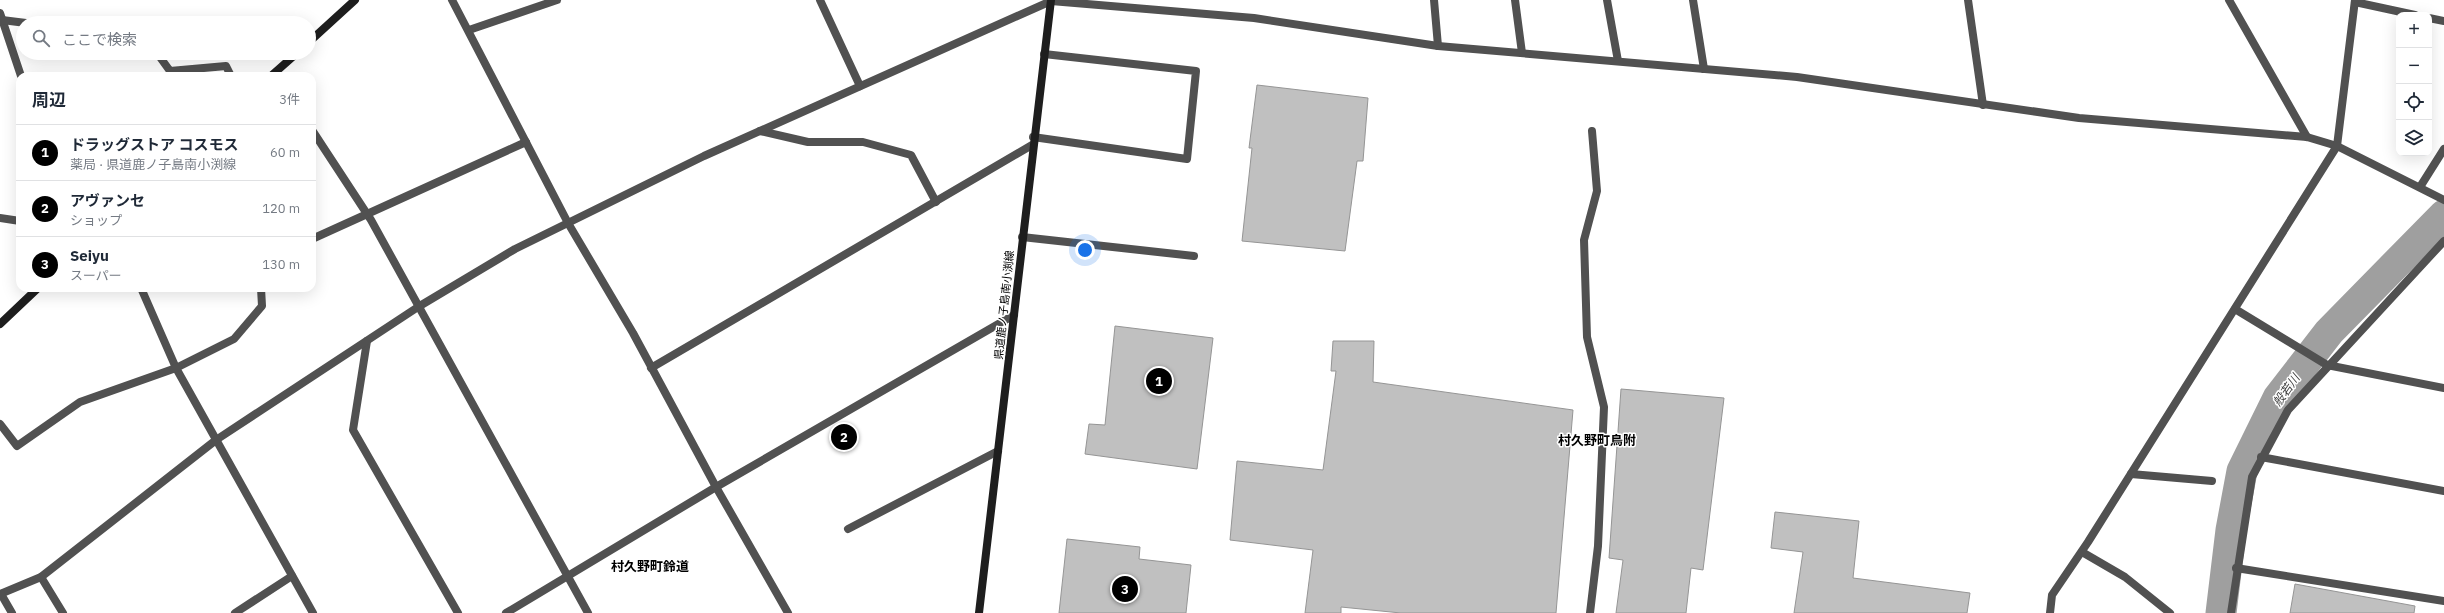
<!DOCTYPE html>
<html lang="ja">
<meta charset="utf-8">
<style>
:root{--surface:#fff;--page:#f6f6f7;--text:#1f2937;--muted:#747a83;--line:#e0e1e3;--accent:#000}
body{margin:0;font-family:"IBM Plex Sans","Noto Sans JP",sans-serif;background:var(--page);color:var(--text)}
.controls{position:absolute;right:12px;top:12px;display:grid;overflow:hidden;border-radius:8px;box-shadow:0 4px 16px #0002}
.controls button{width:36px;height:36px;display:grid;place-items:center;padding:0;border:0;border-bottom:1px solid var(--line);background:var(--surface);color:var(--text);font:20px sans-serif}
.you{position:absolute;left:1085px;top:250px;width:14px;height:14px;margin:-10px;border:3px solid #fff;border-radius:50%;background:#1a73e8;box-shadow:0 0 0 6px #1a73e833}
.badge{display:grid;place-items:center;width:26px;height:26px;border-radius:50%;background:var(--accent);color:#fff;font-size:13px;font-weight:700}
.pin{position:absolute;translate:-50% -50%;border:2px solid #fff;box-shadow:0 1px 4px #0006}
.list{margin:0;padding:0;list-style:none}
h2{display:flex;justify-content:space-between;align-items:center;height:52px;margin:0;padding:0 16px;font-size:17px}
h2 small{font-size:13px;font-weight:400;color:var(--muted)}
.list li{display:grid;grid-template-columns:26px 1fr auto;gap:12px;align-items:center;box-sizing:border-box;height:56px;padding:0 16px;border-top:1px solid var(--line)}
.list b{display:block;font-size:15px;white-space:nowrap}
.list p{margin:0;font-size:13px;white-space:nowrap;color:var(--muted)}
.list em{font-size:13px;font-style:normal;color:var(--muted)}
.icon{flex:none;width:22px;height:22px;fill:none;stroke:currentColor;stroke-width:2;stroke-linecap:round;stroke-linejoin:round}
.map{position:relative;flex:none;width:2444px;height:613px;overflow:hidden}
.search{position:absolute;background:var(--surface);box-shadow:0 4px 16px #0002;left:16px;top:16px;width:300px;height:44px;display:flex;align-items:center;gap:10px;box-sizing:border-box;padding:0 14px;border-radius:22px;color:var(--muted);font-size:15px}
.panel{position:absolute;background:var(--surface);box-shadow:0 4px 16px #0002;left:16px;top:72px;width:300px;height:220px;border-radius:12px}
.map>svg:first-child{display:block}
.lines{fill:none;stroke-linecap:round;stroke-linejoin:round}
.river{stroke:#9f9f9f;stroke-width:31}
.building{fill:#c0c0c0;stroke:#959595}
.service{stroke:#515151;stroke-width:8}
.minor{stroke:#515151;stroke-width:8}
.tertiary{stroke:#515151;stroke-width:8}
.secondary{stroke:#1e1e1e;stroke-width:8}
.labels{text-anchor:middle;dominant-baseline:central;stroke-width:3;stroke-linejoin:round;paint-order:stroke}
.street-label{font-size:11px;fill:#000;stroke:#fff}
.water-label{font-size:12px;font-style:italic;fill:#404040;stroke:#fff}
.quarter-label{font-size:13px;font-weight:bold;fill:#000;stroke:#fff}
</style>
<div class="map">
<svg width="2444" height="613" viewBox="0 0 2444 613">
<rect width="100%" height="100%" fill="#fff"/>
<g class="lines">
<path class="river" d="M2221,613l10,-83 11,-59 36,-73 51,-66 115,-117"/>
</g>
<g class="building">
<path d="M1257,85l111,13 -5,63h-6l-12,90 -103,-10 10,-93h-3z"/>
<path d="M1115,326l98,12 -16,131 -112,-15 4,-30 16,1z"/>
<path d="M1333,341h41l-1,41 200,28 -17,203h-155l-60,-6v6h-36l8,-63 -83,-10 7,-79 86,9 13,-99h-5z"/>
<path d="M1621,389l103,9 -21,172 -12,-2 -5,45h-70l7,-53 -14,-2z"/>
<path d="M1775,512l84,9 -6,57 117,15 -3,20h-173l9,-61 -32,-4z"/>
<path d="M1067,539l73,8 -1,12 52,6 -5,48h-127z"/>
<path d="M2295,584l120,22 -1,7h-124z"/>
</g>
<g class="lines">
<path class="service" d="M1590,613l8,-67 6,-139 -17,-70 -3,-97 13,-49 -5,-60"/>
<g class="minor">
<path d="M820,0l40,86"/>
<path d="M1434,0l4,46"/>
<path d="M1515,0l7,53"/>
<path d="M1607,0l11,61"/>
<path d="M1693,0l11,69"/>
<path d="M1968,0l15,105"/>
<path d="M2229,0l78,137"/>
<path d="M2355,2l60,13"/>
<path d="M0,13l21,63"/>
<path d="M2429,18l15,3"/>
<path d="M2,20l24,3"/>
<path d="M469,30l88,-30"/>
<path d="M157,53l13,18 56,-5 5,10"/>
<path d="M312,130l59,90 217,393"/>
<path d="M760,131l48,11h55l48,13 25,47"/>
<path d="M1033,137l154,22 9,-88 -152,-17"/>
<path d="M2420,187l24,-38"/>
<path d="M0,218l20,3"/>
<path d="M1022,237l172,19"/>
<path d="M312,239l214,-97"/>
<path d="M141,288l35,80 137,245"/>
<path d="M2235,309l92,56 117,23"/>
<path d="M367,341l-14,89 105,183"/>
<path d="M651,368l381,-223"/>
<path d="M0,424l17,22 63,-44 96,-34 58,-29 28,-33 -1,-18"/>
<path d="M2261,457l183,34"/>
<path d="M2131,474l81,7"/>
<path d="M848,529l150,-78"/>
<path d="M2082,552l43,25 45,36"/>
<path d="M2236,568l208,33"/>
<path d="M41,577l22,36"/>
<path d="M0,594l41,-17 175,-137 202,-133 97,-58 189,-93 347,-155 203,17 184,28 359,31 282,41 228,19 30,9 107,54"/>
<path d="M1,594l11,19"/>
<path d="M235,613l57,-37"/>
<path d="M506,613l210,-126 298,-172"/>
<path d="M2050,613l2,-18 36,-53 249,-396 18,-146"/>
<path d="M2231,613l21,-136 36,-67 156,-169"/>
</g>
<path class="tertiary" d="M452,0l116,223 65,110 83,154 72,126"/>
<g class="secondary">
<path d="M309,42l46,-42"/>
<path d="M271,76l26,-23"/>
<path d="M0,324l38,-36"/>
<path d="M979,613l72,-613"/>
</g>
</g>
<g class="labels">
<g class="street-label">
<text transform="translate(1004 305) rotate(-84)">県道鹿ノ子島南小渕線</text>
</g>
<g class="water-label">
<text transform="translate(2286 390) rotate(-55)">般若川</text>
</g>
<g class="quarter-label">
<text x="1597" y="440">村久野町鳥附</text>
<text x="650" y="566">村久野町鈴道</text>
</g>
</g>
</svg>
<div class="controls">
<button>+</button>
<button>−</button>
<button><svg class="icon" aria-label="locate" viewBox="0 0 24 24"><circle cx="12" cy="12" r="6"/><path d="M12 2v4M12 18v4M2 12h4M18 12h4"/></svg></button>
<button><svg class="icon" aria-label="layers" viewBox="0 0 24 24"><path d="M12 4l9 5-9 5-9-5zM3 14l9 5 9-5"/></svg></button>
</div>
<div class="you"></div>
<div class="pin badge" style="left:1159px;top:381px">1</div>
<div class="pin badge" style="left:844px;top:437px">2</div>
<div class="pin badge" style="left:1125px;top:589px">3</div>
<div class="search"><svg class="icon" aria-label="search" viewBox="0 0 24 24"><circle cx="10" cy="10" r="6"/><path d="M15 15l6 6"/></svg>ここで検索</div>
<section class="panel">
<h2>周辺<small>3件</small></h2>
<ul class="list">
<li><span class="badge">1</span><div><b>ドラッグストア コスモス</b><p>薬局 · 県道鹿ノ子島南小渕線</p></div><em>60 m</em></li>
<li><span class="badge">2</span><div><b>アヴァンセ</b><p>ショップ</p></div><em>120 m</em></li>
<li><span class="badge">3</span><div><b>Seiyu</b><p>スーパー</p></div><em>130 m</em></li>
</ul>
</section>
</div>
